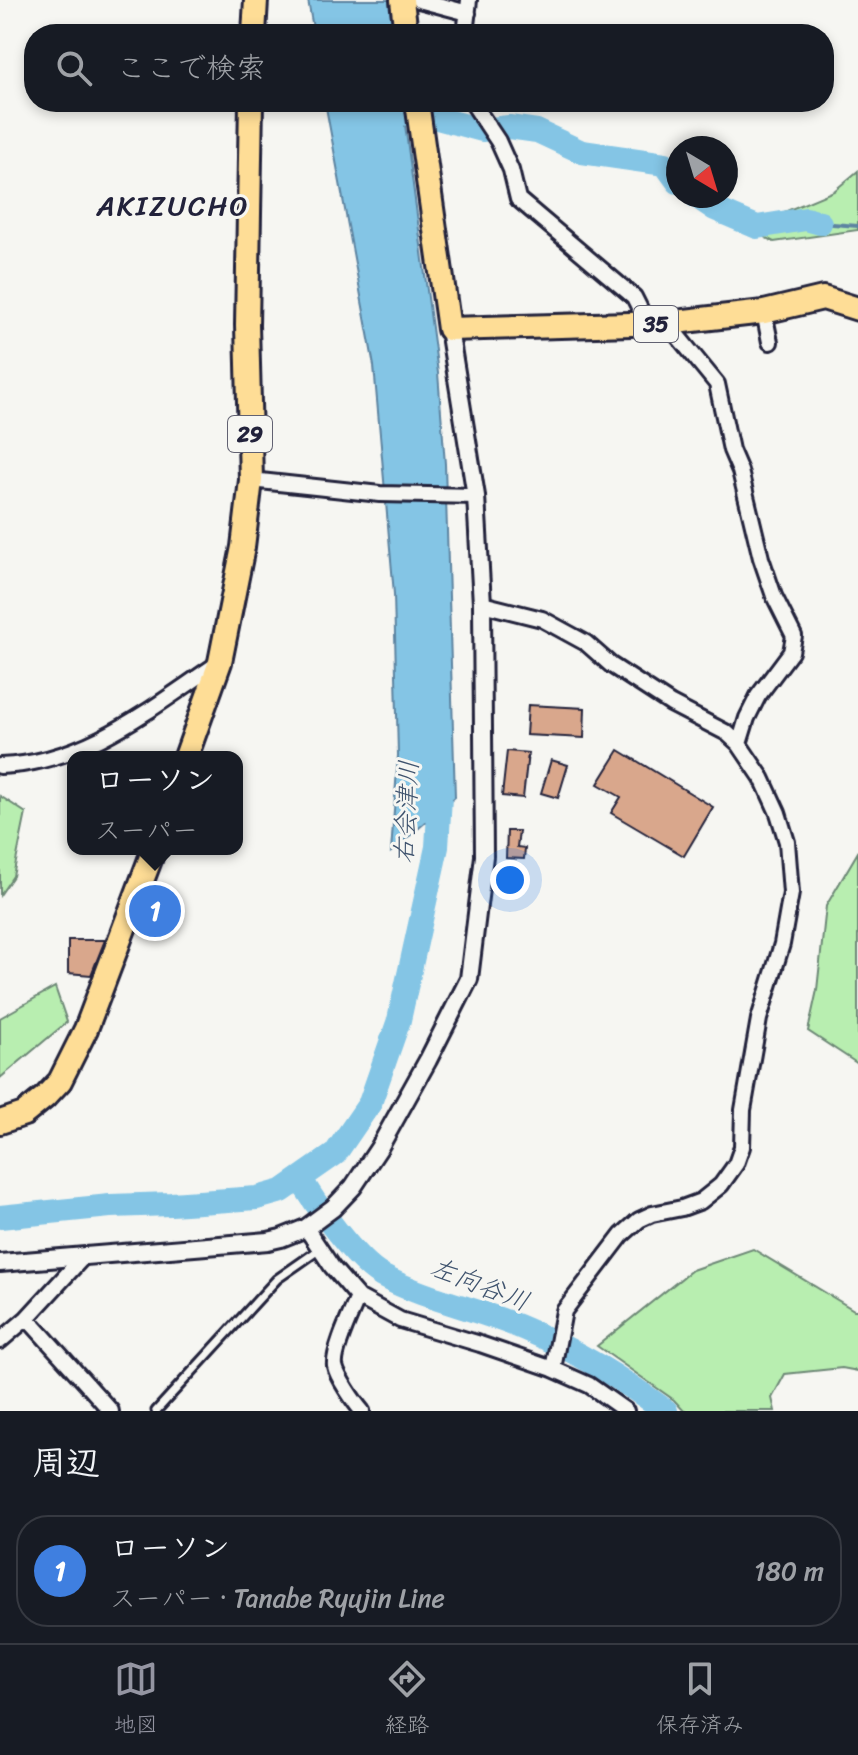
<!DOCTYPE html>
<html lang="ja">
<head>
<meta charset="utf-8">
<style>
	body { margin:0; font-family:Sriracha,"Klee One",sans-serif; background:#20242c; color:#f1f3f6 }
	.compass { position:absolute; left:666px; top:136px; width:72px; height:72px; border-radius:50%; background:#171b24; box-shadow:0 4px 12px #0003; rotate:142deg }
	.you { position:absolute; left:510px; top:880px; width:28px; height:28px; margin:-20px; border:6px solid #fff; border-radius:50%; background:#1a73e8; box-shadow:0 0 0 12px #1a73e833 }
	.badge { display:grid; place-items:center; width:52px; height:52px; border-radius:50%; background:#9495a2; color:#fff; font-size:26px; font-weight:700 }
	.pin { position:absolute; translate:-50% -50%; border:4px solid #fff; box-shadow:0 2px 8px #0006 }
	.popup { position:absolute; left:67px; top:751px; width:176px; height:104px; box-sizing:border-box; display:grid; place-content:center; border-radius:16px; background:#171b24; filter:drop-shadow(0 2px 6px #0005); font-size:26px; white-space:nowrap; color:#9ea1a6 }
	.popup b { font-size:30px; color:#f1f3f6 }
	.popup::after { content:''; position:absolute; left:50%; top:100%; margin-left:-16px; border:16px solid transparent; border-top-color:#171b24 }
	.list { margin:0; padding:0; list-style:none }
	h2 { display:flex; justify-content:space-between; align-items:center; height:104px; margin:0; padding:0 32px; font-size:34px }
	h2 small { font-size:26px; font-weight:400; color:#9ea1a6 }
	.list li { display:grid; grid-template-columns:52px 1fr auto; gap:24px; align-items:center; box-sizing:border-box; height:112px; margin:0 16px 16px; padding:0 16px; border:2px solid #363941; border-radius:32px }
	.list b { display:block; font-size:30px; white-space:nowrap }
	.list p { margin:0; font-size:26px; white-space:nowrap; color:#9ea1a6 }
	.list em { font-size:26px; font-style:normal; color:#9ea1a6 }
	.icon { flex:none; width:44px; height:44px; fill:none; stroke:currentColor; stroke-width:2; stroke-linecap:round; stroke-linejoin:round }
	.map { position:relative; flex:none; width:858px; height:1411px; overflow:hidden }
	.search { position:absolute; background:#171b24; box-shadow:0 4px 12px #0003; left:24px; right:24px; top:24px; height:88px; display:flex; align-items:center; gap:20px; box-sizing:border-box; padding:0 28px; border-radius:32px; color:#9ea1a6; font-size:30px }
	.sheet { height:232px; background:#171b24 }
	nav { display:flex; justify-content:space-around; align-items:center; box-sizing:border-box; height:112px; border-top:2px solid #363941; background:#171b24; font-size:22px; color:#9ea1a6 }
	nav a { display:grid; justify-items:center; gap:4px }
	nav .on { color:#9495a2 }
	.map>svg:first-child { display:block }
</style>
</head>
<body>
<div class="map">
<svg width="858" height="1411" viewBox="0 0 858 1411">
	<rect width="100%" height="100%" fill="#f6f6f2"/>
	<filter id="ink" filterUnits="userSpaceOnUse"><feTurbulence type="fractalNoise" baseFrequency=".0125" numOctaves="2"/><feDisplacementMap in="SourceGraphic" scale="16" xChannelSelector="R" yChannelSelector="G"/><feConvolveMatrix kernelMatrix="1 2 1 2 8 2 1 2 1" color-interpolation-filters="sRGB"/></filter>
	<g filter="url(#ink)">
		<!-- green -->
		<path fill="#b8eeb0" stroke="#6d8876" stroke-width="2" d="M858,171V230L774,242L746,228L834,191Z
			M0,796L26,813L13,876L0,895Z
			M858,852V1064L808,1031L817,990L826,906Z
			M55,987L67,1022L0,1078V1018Z
			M753,1249L854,1310H858V1371L842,1368L785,1374L772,1398L775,1411H684L674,1400L597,1346L692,1270Z"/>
		<!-- water -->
		<path fill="#84c5e5" stroke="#5d84a1" stroke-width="2" d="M308,0H395L397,34H314Z
			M325,102H402L438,373L445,464L455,797L391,852L398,755L394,594L374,366Z"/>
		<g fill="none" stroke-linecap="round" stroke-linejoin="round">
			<!-- stream -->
			<path stroke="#5d84a1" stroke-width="4" d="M820,223L858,226"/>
			<!-- river -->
			<path stroke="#84c5e5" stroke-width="24" d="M371,109L433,117L482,130L509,127L537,131L582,152L665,164L678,182
				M696,196L715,209L757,227L806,219L820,223
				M301,1179C315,1205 357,1262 382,1276C427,1300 479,1309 525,1329C579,1352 619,1377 666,1411
				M0,1217L110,1206L171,1204L257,1198L282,1191L335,1154L370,1103L399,1020L437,847L441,780"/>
		</g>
		<!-- building -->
		<path fill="#d9a78c" stroke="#22223b" stroke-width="2" d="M528,705L585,708L584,738L526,735Z
			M619,750L713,807L684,856L611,813L621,797L598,784Z
			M507,751L528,753L523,798L502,796Z
			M551,760L568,765L558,798L541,793Z
			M507,831H519L517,847L525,848L524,859L506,858Z
			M68,940H105L91,975L68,973Z"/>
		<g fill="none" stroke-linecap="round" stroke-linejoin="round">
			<defs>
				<path id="service" d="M156,1411L277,1279L320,1249"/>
				<path id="minor" d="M419,0L468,13
					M465,34L469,0
					M472,102L498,141L511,170L518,199L634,297L648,325
					M764,312L770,342
					M667,323L717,384L731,450L740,471L761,558L774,596L794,636L791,652L758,696L747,718L739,744
					M251,480L380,494L476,496
					M482,604L542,619L586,643L611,665L671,704L727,733L739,744L762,778L778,813L787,842L791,893L782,944L759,1019L743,1110L742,1147L736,1164L721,1185L701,1201L682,1208L652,1214L639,1220L622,1235L564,1311L553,1369
					M0,766C86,763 151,708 220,662
					M306,1228L332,1267L358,1297L400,1320L480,1344L553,1369L589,1385L626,1411
					M358,1297C352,1312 333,1350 335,1366C337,1377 355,1403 362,1411
					M27,1318L111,1411
					M0,1341L27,1318L84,1256"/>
				<path id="tertiary" d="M0,1263L268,1241L281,1238L306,1228L333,1208L353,1187L379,1148L428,1060L469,979L484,856L482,604L476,496L449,329"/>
				<path id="primary" d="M402,0L406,34
					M254,34L256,0
					M417,102L449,329L667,323L764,312L823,298L858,309
					M186,757L220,662L243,547L251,480L247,325L251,102
					M0,1122L24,1114L45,1097L60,1081L86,1029L154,849"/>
			</defs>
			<!-- service casing -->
			<use href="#service" stroke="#22223b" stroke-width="13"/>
			<!-- minor casing -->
			<use href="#minor" stroke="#22223b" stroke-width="20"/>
			<!-- tertiary casing -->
			<use href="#tertiary" stroke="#22223b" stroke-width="22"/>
			<!-- primary casing -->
			<use href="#primary" stroke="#22223b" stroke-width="28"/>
			<!-- service -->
			<use href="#service" stroke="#f6f6f2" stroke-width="7"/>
			<!-- minor -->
			<use href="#minor" stroke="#f6f6f2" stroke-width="14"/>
			<!-- tertiary -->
			<use href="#tertiary" stroke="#f6f6f2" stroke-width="16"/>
			<!-- primary -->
			<use href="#primary" stroke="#fedd96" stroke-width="22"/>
		</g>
	</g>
	<g text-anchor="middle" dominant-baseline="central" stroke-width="6" stroke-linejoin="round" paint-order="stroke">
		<!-- shield labels -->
		<g fill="#f6f6f2" stroke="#626272" stroke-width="2">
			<rect x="634" y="306" width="44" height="36" rx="6"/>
			<rect x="228" y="416" width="44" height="36" rx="6"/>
		</g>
		<g font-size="22" font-weight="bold" fill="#22223b">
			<text x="656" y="324">35</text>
			<text x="250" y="434">29</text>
		</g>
		<!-- water labels -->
		<g font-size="26" font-style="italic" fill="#3f536e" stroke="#f6f6f2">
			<text transform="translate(406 812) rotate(-87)">右会津川</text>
			<text transform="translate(480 1284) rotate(21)">左向谷川</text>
		</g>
		<!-- quarter labels -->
		<g font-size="28" letter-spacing="2" fill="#22223b" stroke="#f6f6f2">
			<text x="173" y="205">AKIZUCHO</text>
		</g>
	</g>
</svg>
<svg class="compass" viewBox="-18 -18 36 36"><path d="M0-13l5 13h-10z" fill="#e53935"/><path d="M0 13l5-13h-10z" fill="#9ea1a6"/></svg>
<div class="you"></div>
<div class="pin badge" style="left:155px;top:911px;background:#3f7fe0">1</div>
<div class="popup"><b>ローソン</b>スーパー</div>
<div class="search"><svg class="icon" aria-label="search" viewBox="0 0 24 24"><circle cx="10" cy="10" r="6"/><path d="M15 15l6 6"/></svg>ここで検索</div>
</div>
<section class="sheet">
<h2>周辺<small></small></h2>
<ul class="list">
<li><span class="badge" style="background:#3f7fe0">1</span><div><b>ローソン</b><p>スーパー · Tanabe Ryujin Line</p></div><em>180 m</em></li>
</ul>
</section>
<nav>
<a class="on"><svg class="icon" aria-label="map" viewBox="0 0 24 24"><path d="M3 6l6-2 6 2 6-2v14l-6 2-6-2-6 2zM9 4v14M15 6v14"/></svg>地図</a>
<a><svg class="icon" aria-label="directions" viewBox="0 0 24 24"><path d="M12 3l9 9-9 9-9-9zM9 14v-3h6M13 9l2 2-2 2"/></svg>経路</a>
<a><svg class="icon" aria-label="saved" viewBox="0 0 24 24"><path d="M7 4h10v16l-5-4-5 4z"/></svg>保存済み</a>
</nav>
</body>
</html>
